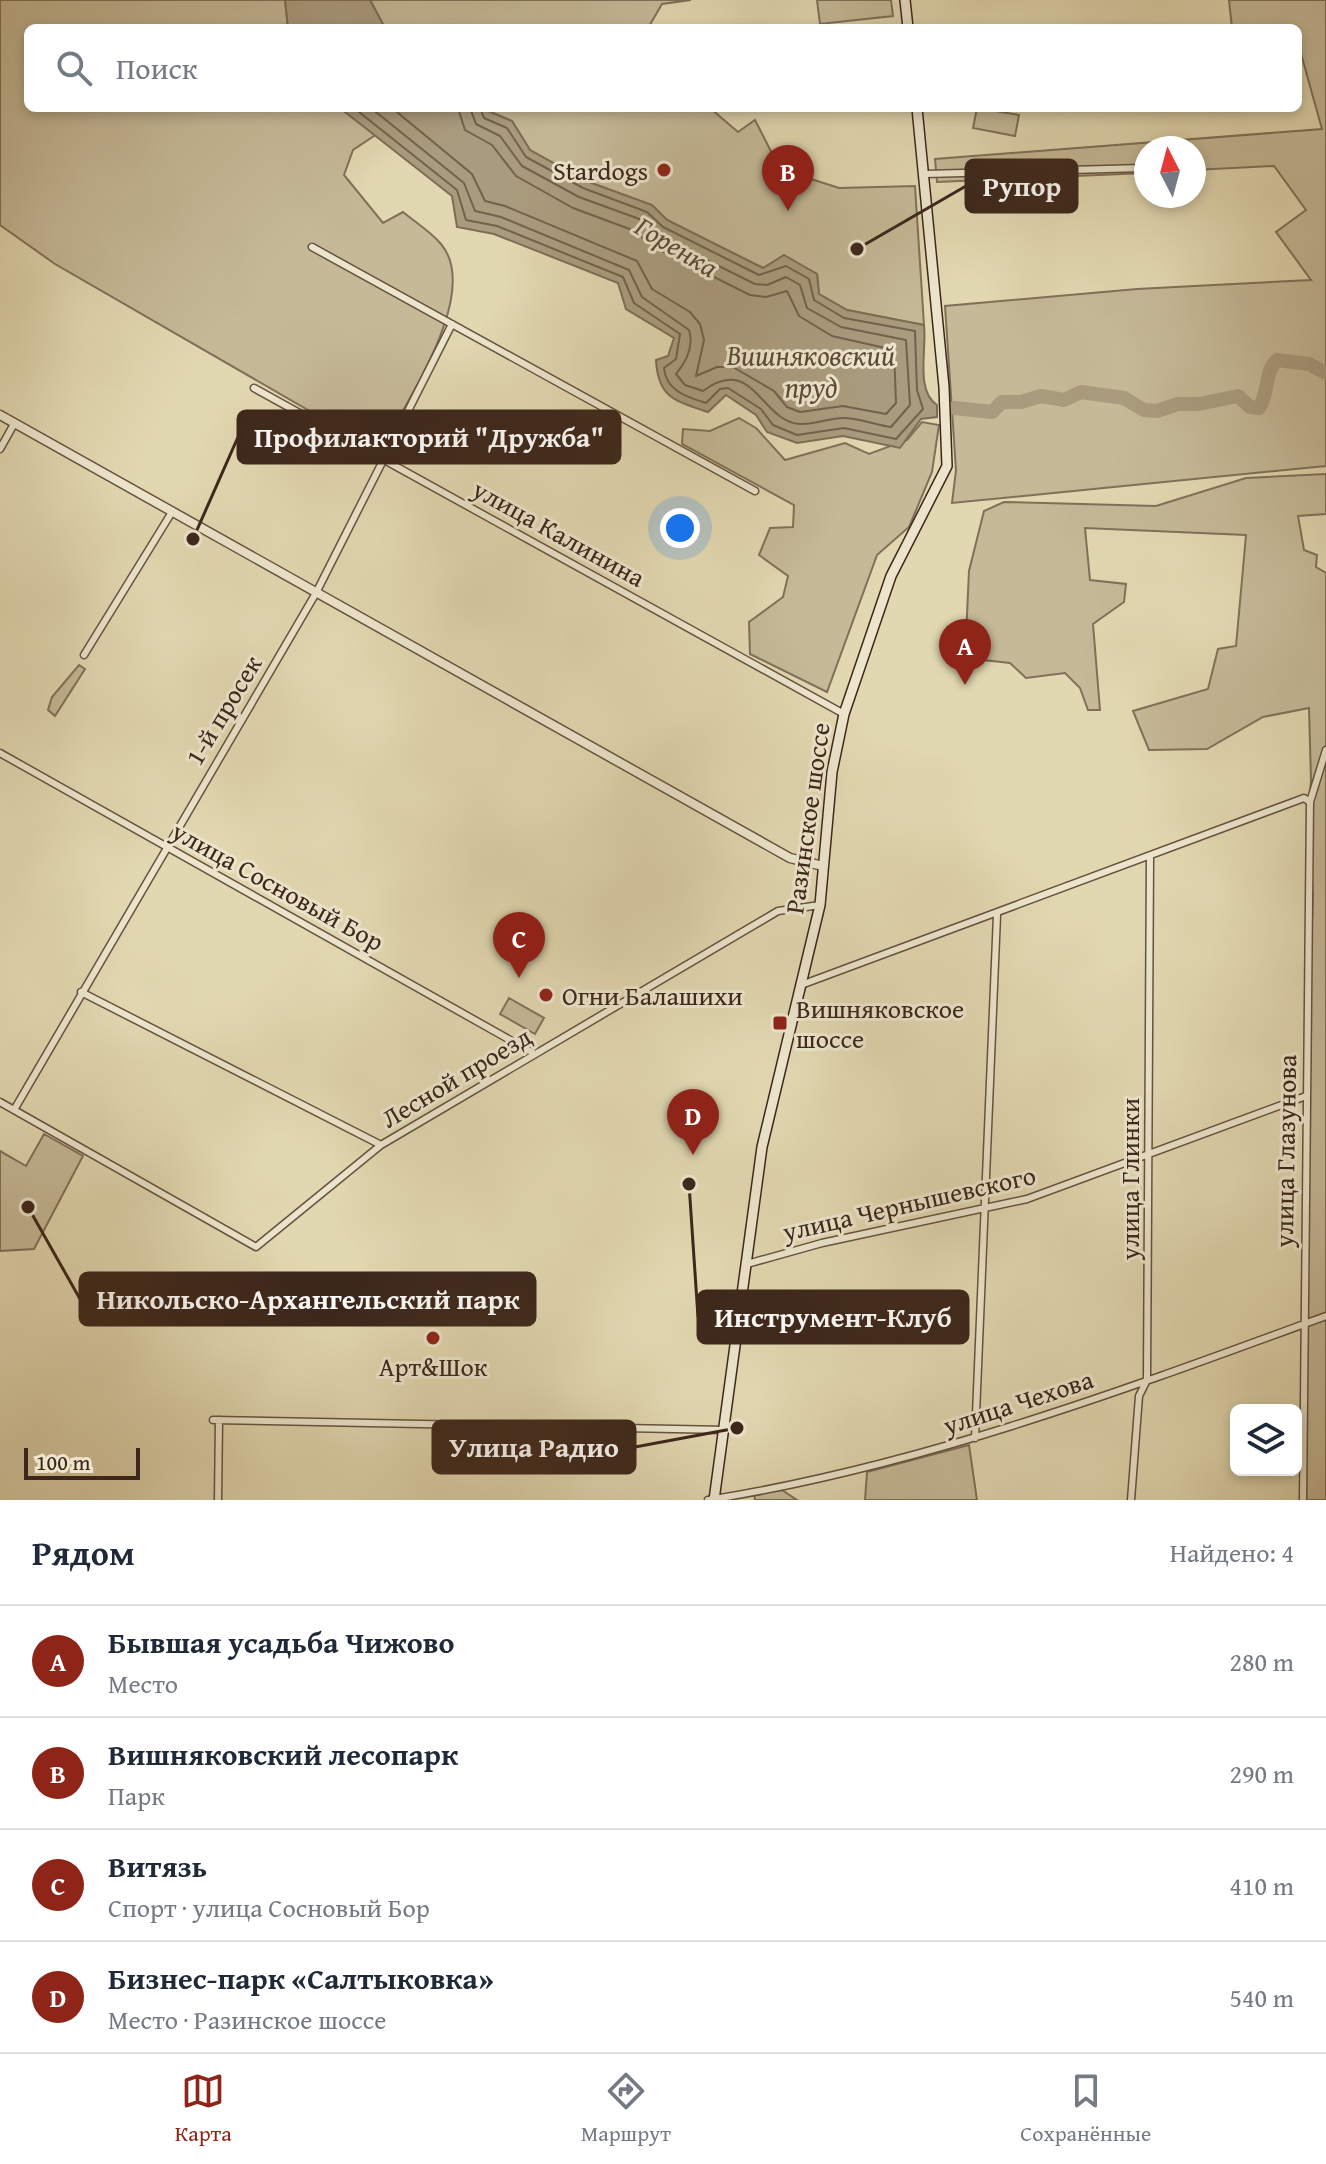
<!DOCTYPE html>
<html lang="ru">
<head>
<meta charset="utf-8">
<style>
	body { margin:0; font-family:"Gentium Book Plus",serif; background:#f2f2f3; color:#1f2937 }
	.controls { position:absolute; right:24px; bottom:24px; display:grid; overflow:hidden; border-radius:12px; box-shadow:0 4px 12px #0003 }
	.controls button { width:72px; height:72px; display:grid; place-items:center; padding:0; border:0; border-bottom:2px solid #e0e1e3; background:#fff; color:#1f2937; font:40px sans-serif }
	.compass { position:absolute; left:1134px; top:136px; width:72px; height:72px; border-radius:50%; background:#fff; box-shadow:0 4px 12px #0003; rotate:354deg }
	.scale { position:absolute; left:24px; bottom:20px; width:116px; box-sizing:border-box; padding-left:8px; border:4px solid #3c271b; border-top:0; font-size:22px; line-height:28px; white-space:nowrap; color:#3c271b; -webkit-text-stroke:6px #ece5cc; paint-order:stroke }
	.you { position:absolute; left:680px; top:528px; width:28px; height:28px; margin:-20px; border:6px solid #fff; border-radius:50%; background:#1a73e8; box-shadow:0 0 0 12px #1a73e833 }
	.badge { display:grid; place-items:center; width:52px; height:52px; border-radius:50%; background:#8f2418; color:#fff; font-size:26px; font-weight:700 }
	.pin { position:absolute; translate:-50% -66px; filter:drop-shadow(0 2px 4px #0008) }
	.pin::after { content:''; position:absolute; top:42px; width:28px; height:24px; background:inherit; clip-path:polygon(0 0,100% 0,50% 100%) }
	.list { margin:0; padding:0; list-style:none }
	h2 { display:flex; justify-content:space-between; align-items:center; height:104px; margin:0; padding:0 32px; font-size:34px }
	h2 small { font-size:26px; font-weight:400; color:#747a83 }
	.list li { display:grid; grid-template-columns:52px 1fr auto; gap:24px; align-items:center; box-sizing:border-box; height:112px; padding:0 32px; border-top:2px solid #e0e1e3 }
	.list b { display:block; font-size:30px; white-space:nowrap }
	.list p { margin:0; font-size:26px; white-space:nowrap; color:#747a83 }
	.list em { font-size:26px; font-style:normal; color:#747a83 }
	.icon { flex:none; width:44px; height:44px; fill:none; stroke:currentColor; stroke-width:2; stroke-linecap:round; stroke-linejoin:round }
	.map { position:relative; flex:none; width:1326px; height:1500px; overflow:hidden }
	.search { position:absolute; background:#fff; box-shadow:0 4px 12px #0003; left:24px; right:24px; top:24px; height:88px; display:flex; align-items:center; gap:20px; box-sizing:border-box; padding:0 28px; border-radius:12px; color:#747a83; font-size:30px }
	.sheet { height:552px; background:#fff }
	nav { display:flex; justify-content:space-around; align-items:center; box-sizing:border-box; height:112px; border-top:2px solid #e0e1e3; background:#fff; font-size:22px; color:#747a83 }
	nav a { display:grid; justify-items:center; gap:4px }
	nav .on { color:#8f2418 }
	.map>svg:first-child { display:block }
</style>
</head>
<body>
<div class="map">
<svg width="1326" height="1500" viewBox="0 0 1326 1500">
	<rect width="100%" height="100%" fill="#e1d7b0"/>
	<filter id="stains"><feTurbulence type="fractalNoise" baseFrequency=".0025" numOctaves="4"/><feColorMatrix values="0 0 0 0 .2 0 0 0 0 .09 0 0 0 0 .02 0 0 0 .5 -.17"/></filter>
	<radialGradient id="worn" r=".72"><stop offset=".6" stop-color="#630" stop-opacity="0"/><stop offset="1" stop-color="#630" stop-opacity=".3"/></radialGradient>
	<!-- green -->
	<path fill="#c5b997" stroke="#807059" stroke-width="2" d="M0,0H285L288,28H28V108H340L377,134L353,150L344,175L383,223L403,212C415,222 431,232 441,244C479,289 415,388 392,430L375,428L360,440L55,264L0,225Z
		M370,0H691L662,4L648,28H385Z
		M817,0H891L893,16L820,24Z
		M1229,0H1326V466L952,503L956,470L945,306L1137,289L1311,280L1276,232L1306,210L1274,166L1194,170V148H1146V173L937,182L935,159L1322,129L1298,43V28H1232Z
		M481,108H710L738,132L755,120L780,169L839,188L915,186L924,325L847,310L819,294L817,274L784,256L763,268L667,220L652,205L586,181L530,150L512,121Z
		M977,108L1019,115L1015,136L973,128Z
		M739,418L756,428L785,460L845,443L869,454L907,440L922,422L939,425L932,472L909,527L877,555L827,692L750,654L749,622L783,597L788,576L759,555L770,528L793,527L794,505L682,444L683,429L710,431Z
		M1326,474V514L1298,516L1304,550L1317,555L1316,567L1326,573V1500H1304L1306,1096L1313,893L1307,831L1311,781L1309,708L1263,717L1207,749L1149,750L1133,711L1208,689L1218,649L1236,646L1246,535L1085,528L1090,580L1126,584L1124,602L1093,624L1100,710H1088L1080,688L1065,673L1026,678L1010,663L965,658L969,571L984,511L1004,502L1156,506L1246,478Z
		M79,665L85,669L55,716L48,710L52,697Z
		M509,998L544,1018L535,1034L500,1014Z
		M44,1134L83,1156L34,1249L0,1251V1151L26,1166Z
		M969,1445L977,1500H865L867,1472Z
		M782,1490L797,1500H755L754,1494Z"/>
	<!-- water -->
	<path fill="#a99b7d" stroke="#7d6d56" stroke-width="2" d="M285,0H370L385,28H288Z
		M340,108H481L512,121L530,150L586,181L652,205L667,220L763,268L784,255L817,274L819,294L847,310L924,325C927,348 915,391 937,405V417L921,419L900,448L843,436L797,443L767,432L756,415L726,395L708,412C675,401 658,398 656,360L668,356L674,338L626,309L618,283L494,234L457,227L452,196Z"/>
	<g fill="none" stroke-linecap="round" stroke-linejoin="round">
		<!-- shore -->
		<path stroke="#72614c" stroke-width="2" d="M354,108L457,190L466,220L497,226L623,277L634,303L680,334L676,359L664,368C666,391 687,397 706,403L720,389L728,388L761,409L773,425L797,435L844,428L896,439L923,409L917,390L915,331L844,318L814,300L809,279L786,266L759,275L663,227L647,212L583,188L526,157L507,128L484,118L480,108
			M371,108L464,183L475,211L501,217L629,270L642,297L689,330C694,346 686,362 676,374L685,385L703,391C753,353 761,422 800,424C814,425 829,418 843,418C859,418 876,425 891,427L910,405L906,340L841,327L807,308L800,285L786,277L767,285L755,284L658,236L642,220L579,197L522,166L500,136L476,124L470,108
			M392,108L472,174L485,201L505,206L637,261L652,289L690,312L700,324L704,340L696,376L717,367H733L774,391L787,407L800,412L843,406L886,414L896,403L894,350L832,336L799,316L787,291L766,297L750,295L652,246L635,231L573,208L516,176L492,145L465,130L458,108"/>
		<!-- river -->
		<path stroke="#a99b7d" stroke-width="14" d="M955,408L992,412L1002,402H1021L1041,396L1064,400L1081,392L1124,398L1144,410L1157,411L1178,404H1199L1238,396L1250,407L1259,408C1269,393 1264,373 1277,360L1309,364L1326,373"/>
		<defs>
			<path id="minor" d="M925,174L1142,168
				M312,247L755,491
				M254,388L844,714
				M0,449L14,424
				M84,655L172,512
				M0,753L535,1054
				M801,985L1304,798L1310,802
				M81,992L381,1145
				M0,1102L256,1247L381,1145L778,911L820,905
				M14,1110L316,593L452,324
				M747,1264L822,1243L1027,1199L1306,1096
				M213,1420L726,1430
				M975,1438L997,915
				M218,1500L219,1420
				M708,1500C921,1466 1124,1390 1326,1316
				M1131,1500L1139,1396L1147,1380L1150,857
				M1303,1500L1310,802L1326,750"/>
			<path id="tertiary" d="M0,415L790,858L823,866"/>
			<path id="secondary" d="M905,0L908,28
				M714,1500L762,1147L820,905L832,772L844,714L891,576L947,466L944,387L917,108"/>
		</defs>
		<!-- minor casing -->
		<use href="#minor" stroke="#655340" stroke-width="9"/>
		<!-- tertiary casing -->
		<use href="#tertiary" stroke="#655340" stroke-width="11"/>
		<!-- secondary casing -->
		<use href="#secondary" stroke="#3c271b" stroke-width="12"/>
		<!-- minor -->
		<use href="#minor" stroke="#ece5cc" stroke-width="6"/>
		<!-- tertiary -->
		<use href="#tertiary" stroke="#ece5cc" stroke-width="8"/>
		<!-- secondary -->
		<use href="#secondary" stroke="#ece5cc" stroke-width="9"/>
	</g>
	<!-- markers -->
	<g fill="#8f2418" stroke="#ece5cc" stroke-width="3">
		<circle cx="664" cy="170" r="8"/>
		<circle cx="546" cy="995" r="8"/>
		<rect x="772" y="1015" width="16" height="16" rx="4"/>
		<circle cx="433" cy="1338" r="8"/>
	</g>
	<g text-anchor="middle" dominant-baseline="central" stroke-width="6" stroke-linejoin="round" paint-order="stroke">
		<!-- poi labels -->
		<g font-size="26" fill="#3c271b" stroke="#ece5cc" text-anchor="start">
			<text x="648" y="170" text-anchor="end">Stardogs</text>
			<text x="562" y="995">Огни Балашихи</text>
			<text x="796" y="1008">Вишняковское<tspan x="796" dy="30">шоссе</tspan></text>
			<text x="433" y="1366" text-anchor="middle">Арт&amp;Шок</text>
		</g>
		<!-- street labels -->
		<g font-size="26" fill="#3c271b" stroke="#ece5cc">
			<text transform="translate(559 533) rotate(29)">улица Калинина</text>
			<text transform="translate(223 710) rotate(-59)">1-й просек</text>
			<text transform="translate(807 818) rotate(-82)">Разинское шоссе</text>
			<text transform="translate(278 886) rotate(29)">улица Сосновый Бор</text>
			<text transform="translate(456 1077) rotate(-31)">Лесной проезд</text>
			<text transform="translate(1285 1151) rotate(-89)">улица Глазунова</text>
			<text transform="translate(1129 1179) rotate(-90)">улица Глинки</text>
			<text transform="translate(909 1203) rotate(-13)">улица Чернышевского</text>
			<text transform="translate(1018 1402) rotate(-18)">улица Чехова</text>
		</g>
		<!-- water labels -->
		<g font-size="28" font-style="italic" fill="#5d4a38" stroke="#ece5cc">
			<text transform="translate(677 246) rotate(31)">Горенка</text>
			<text x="811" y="354">Вишняковский<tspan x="811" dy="32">пруд</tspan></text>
		</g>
	</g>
	<!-- callouts -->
	<path fill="none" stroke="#3c271b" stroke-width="3" d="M857 249L966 186M193 539L238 437M28 1207L80 1299M689 1184L698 1317M737 1428L635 1447"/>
	<g fill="#3c271b" stroke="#ece5cc" stroke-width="3">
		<circle cx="857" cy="249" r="8"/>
		<circle cx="193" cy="539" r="8"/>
		<circle cx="28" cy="1207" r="8"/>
		<circle cx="689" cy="1184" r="8"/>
		<circle cx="737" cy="1428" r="8"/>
	</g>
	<g fill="#3c271b" stroke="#3c271b" stroke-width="3">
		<rect x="966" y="160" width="111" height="52" rx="8"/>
		<rect x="238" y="411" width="382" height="52" rx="8"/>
		<rect x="80" y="1273" width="455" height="52" rx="8"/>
		<rect x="698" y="1291" width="270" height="52" rx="8"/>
		<rect x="433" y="1421" width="202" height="52" rx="8"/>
	</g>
	<g font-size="28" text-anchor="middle" font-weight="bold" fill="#fff">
		<text x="1022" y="196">Рупор</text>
		<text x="429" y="447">Профилакторий "Дружба"</text>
		<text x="308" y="1309">Никольско-Архангельский парк</text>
		<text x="833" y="1327">Инструмент-Клуб</text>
		<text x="534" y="1457">Улица Радио</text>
	</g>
	<rect width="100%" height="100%" filter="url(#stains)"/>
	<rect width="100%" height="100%" fill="url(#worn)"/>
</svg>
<div class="controls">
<button><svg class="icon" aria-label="layers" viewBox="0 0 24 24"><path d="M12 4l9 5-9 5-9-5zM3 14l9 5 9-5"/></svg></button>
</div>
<svg class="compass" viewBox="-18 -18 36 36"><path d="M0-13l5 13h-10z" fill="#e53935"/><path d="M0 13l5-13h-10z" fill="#747a83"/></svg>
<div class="scale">100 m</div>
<div class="you"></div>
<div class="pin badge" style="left:965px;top:685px">A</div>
<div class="pin badge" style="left:788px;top:211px">B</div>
<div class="pin badge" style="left:519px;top:978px">C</div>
<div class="pin badge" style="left:693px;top:1155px">D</div>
<div class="search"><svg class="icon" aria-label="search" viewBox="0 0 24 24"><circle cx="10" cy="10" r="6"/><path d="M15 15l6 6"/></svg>Поиск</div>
</div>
<section class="sheet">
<h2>Рядом<small>Найдено: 4</small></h2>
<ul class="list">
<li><span class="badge">A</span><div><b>Бывшая усадьба Чижово</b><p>Место</p></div><em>280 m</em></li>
<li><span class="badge">B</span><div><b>Вишняковский лесопарк</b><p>Парк</p></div><em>290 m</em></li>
<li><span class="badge">C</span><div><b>Витязь</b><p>Спорт · улица Сосновый Бор</p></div><em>410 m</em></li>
<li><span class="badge">D</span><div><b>Бизнес-парк «Салтыковка»</b><p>Место · Разинское шоссе</p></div><em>540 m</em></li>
</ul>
</section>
<nav>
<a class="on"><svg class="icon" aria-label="map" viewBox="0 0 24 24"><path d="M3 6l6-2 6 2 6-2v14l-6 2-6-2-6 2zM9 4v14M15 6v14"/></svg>Карта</a>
<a><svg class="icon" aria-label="directions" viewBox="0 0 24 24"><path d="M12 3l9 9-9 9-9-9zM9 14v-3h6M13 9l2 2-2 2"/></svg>Маршрут</a>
<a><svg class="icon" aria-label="saved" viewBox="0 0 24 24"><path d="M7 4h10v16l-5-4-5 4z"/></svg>Сохранённые</a>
</nav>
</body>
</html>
